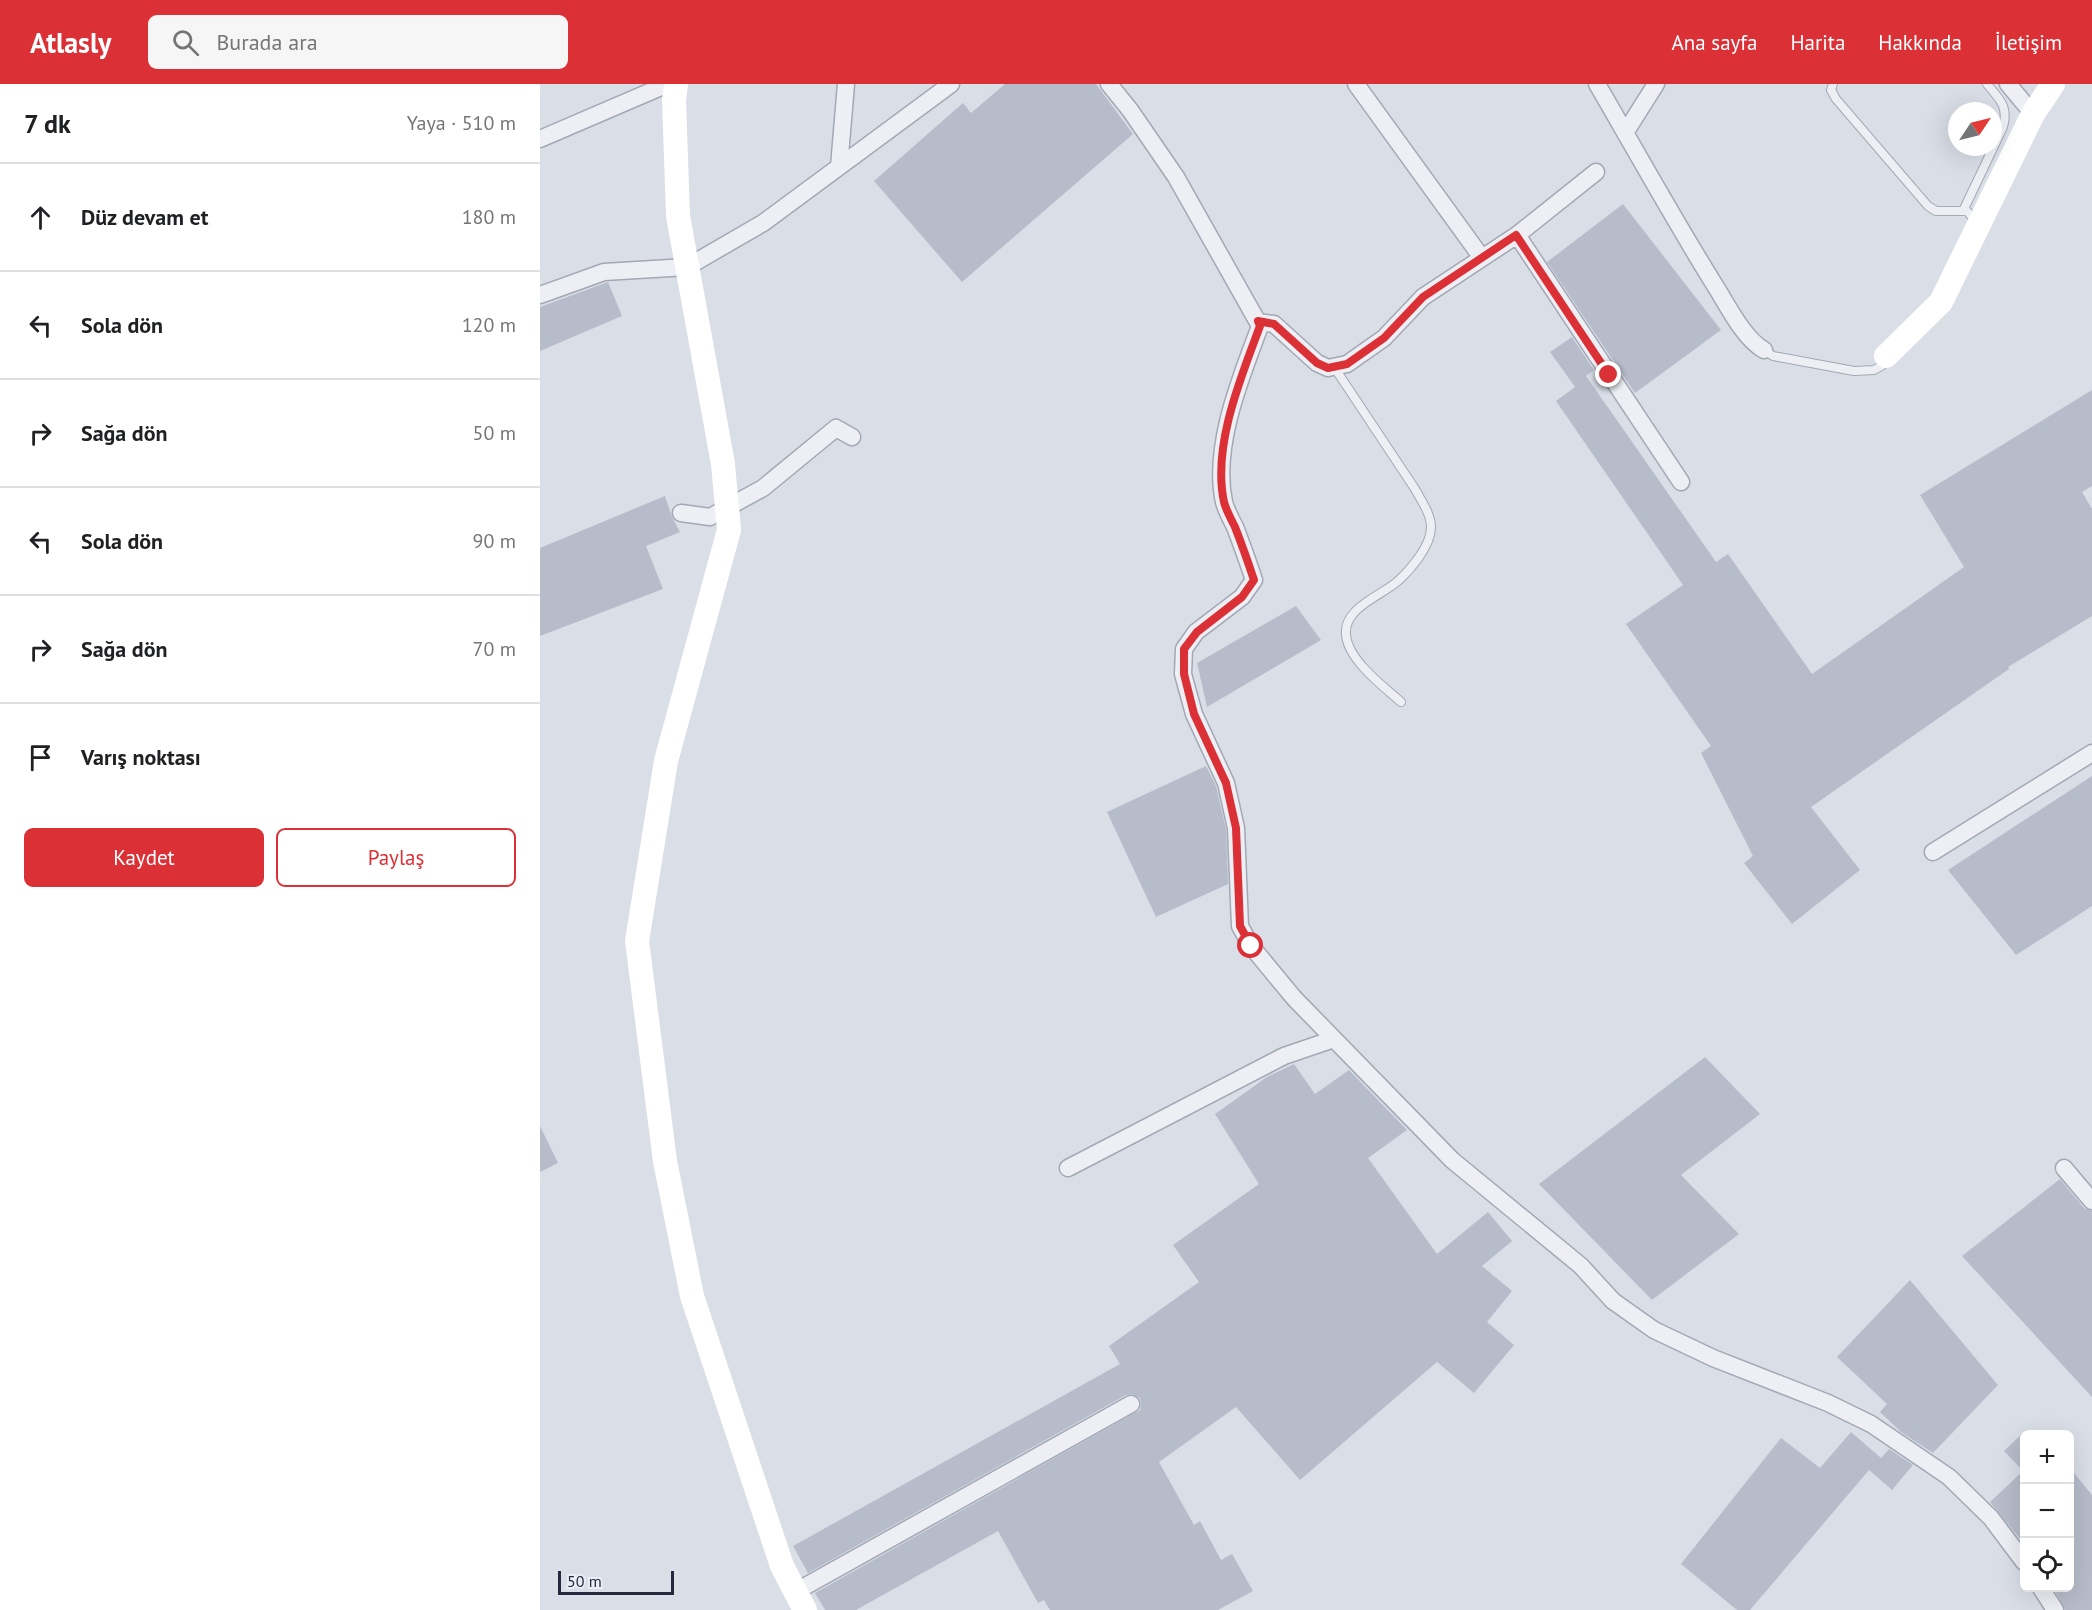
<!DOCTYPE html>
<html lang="tr">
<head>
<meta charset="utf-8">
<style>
	body { margin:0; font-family:"PT Sans",sans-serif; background:#f6f6f6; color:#202124 }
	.controls { position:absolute; right:18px; bottom:18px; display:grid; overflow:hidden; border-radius:9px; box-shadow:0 6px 24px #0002 }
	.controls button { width:54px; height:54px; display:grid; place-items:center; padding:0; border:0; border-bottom:2px solid #e0e0e0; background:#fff; color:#202124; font:30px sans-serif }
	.compass { position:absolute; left:1408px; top:18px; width:54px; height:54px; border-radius:50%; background:#fff; box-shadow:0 6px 24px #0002; rotate:55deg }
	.scale { position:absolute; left:18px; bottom:15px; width:116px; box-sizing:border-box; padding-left:6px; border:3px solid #232a3e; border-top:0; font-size:16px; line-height:21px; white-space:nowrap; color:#232a3e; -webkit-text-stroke:4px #eaedf5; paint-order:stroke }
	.stop { position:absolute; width:18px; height:18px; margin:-14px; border:4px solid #db3036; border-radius:50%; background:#fff }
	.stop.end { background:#db3036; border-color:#fff; box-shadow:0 2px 6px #0008 }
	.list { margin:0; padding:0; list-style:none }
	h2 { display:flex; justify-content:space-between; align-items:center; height:78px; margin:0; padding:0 24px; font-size:26px }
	h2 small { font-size:20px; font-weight:400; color:#757577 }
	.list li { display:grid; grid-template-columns:39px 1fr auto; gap:18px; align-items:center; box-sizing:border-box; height:108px; padding:0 24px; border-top:2px solid #e0e0e0 }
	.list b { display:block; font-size:22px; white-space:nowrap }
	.list em { font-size:20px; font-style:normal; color:#757577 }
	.actions { display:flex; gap:12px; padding:18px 24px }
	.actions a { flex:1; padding:14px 0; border:2px solid #db3036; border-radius:9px; text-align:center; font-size:21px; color:#db3036 }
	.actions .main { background:#db3036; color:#fff }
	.icon { flex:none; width:33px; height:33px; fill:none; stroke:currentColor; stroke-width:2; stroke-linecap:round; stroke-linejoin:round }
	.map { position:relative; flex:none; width:1552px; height:1526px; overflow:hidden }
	header { display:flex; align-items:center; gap:36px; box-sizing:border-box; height:84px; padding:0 30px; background:#db3036; color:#fff }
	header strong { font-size:28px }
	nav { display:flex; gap:33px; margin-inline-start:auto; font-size:21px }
	.search { width:420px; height:54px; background:#f6f6f6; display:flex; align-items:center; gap:15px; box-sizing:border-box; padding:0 21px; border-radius:9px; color:#757577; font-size:22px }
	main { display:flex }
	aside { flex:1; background:#fff }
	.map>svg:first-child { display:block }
</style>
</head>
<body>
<header>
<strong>Atlasly</strong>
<div class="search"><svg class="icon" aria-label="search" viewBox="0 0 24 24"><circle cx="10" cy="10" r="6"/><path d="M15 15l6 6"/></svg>Burada ara</div>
<nav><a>Ana sayfa</a><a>Harita</a><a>Hakkında</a><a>İletişim</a></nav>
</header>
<main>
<aside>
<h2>7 dk<small>Yaya · 510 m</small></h2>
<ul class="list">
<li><svg class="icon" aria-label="ahead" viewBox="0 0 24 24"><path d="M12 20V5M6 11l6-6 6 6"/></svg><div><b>Düz devam et</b></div><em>180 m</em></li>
<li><svg class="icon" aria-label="left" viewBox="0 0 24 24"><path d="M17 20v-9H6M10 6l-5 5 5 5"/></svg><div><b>Sola dön</b></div><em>120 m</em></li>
<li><svg class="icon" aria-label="right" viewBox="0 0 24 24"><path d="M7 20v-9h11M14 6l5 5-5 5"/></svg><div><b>Sağa dön</b></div><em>50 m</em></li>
<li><svg class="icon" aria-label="left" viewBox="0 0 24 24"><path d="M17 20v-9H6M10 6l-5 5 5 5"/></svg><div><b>Sola dön</b></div><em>90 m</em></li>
<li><svg class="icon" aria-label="right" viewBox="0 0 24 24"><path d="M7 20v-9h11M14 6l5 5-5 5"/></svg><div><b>Sağa dön</b></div><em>70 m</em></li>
<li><svg class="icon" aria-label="arrive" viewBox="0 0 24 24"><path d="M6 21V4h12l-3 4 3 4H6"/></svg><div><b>Varış noktası</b></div></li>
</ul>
<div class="actions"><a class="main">Kaydet</a><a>Paylaş</a></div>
</aside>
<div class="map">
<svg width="1552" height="1526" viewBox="0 0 1552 1526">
	<rect width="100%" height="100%" fill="#dadee7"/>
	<!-- building -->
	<path fill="#b7bcca" d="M465,0H556L593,50L422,198L334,97L423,19L431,29Z
		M1083,120L1181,246L1095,309L1007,178Z
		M68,198L82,232L0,267V223Z
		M1032,253L1054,286L1046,292L1176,478L1188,470L1272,590L1424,483L1380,411L1552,306V402L1542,408L1552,425V532L1468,583L1469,585L1271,723L1320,786L1252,840L1204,779L1213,772L1161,669L1171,662L1086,540L1143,501L1016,317L1035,303L1010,268Z
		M125,412L132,433L140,448L106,462L123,505L0,552V464Z
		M756,522L781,556L667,623L657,579Z
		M666,682L676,702L686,745L688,800L616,833L567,728Z
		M1552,692V822L1476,871L1408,786Z
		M1165,973L1220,1030L1141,1091L1199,1150L1112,1216L999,1100Z
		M754,980L775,1010L809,986L867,1046L828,1074L897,1170L948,1128L972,1157L942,1182L972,1207L947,1238L974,1261L934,1309L897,1278L760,1396L696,1323L619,1378L654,1441L660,1437L681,1476L692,1470L713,1507L678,1526H510L504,1516L498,1519L458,1447L316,1526H285L275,1509L600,1326L601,1321L600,1314L592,1310L586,1311L268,1489L253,1462L580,1280L569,1262L659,1198L633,1161L719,1100L675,1030L727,993Z
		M0,1042L18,1079L0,1088Z
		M1520,1095L1544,1124L1552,1127V1313L1422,1172Z
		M1370,1196L1458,1301L1393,1369L1361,1348L1340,1328L1347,1320L1297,1273Z
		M1485,1347V1461L1450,1418L1483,1387L1464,1367Z
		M1311,1348L1341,1374L1349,1365L1373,1381L1352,1406L1329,1386L1210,1526H1197L1141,1480L1241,1354L1280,1384Z
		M1530,1384L1552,1411V1526H1525L1513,1503H1530Z"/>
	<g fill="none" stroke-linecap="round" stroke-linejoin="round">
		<defs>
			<path id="lane" d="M1293,0L1291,6L1296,15L1388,122L1396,127H1427L1437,139
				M1423,127L1463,43C1469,22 1459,15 1447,0
				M1224,266L1233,272L1314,287L1334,286L1343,281L1345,273
				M794,283L875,405C881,416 891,430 891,443C891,462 871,485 858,497C841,512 803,524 806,551C808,576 844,603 861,618"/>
			<path id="street" d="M569,0L590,26L636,93L720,242C701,293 672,362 684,418C686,426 691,435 695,443C702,461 708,478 714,496L702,513L656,548L644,565L643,590L654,630L686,699L696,744L700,842L711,862L754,914L912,1076L1041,1182L1073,1217L1114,1246L1173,1274L1288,1319L1331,1340L1409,1393L1451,1434L1484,1478
				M816,0L942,174
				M1057,0C1096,67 1133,134 1174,200C1187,220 1203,254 1224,266
				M1468,0L1493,30
				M1085,49L1116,0
				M0,55L128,0
				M299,83L306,0
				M977,151L1141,398
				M0,211L64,188L147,183L223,139L411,0
				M718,238L734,240L777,279L788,284L807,280L844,254L883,213L977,151L1056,88
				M141,429L170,433L223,404L296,344L312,353
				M1393,768L1552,669
				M528,1084L744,972L794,955
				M1524,1084L1552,1117
				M1501,1504L1515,1526
				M255,1508L591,1320"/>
		</defs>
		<!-- lane casing -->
		<use href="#lane" stroke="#a3a8b4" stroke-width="10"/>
		<!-- street casing -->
		<use href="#street" stroke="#a3a8b4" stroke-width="19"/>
		<!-- lane -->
		<use href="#lane" stroke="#edeff5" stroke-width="8"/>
		<!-- street -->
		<use href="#street" stroke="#edeff5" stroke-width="16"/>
		<!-- secondary -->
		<path stroke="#fff" stroke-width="24" d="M136,0L134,16L138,132L183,380L189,446L126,677L97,857L125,1077L152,1212L242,1482L265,1526
			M1346,272L1401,218L1493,30L1513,0"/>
	</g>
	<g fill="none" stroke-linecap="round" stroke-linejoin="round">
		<!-- route -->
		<path stroke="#db3036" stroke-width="8" d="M711,862L700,842L696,744L686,699L654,630L644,590V565L657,548L702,513L714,496C708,478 702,461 695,443C691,435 686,426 684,418C672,362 701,293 720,242L718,237L734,240L777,279L788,284L807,280L844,254L883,213L976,151L1069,291"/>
	</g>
</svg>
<div class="controls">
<button>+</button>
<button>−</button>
<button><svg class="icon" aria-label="locate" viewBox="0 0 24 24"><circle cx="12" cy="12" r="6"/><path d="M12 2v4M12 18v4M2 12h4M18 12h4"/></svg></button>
</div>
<svg class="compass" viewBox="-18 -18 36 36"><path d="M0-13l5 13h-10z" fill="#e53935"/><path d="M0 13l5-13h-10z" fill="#757577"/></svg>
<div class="scale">50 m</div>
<div class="stop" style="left:711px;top:862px"></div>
<div class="stop end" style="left:1069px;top:291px"></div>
</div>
</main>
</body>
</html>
